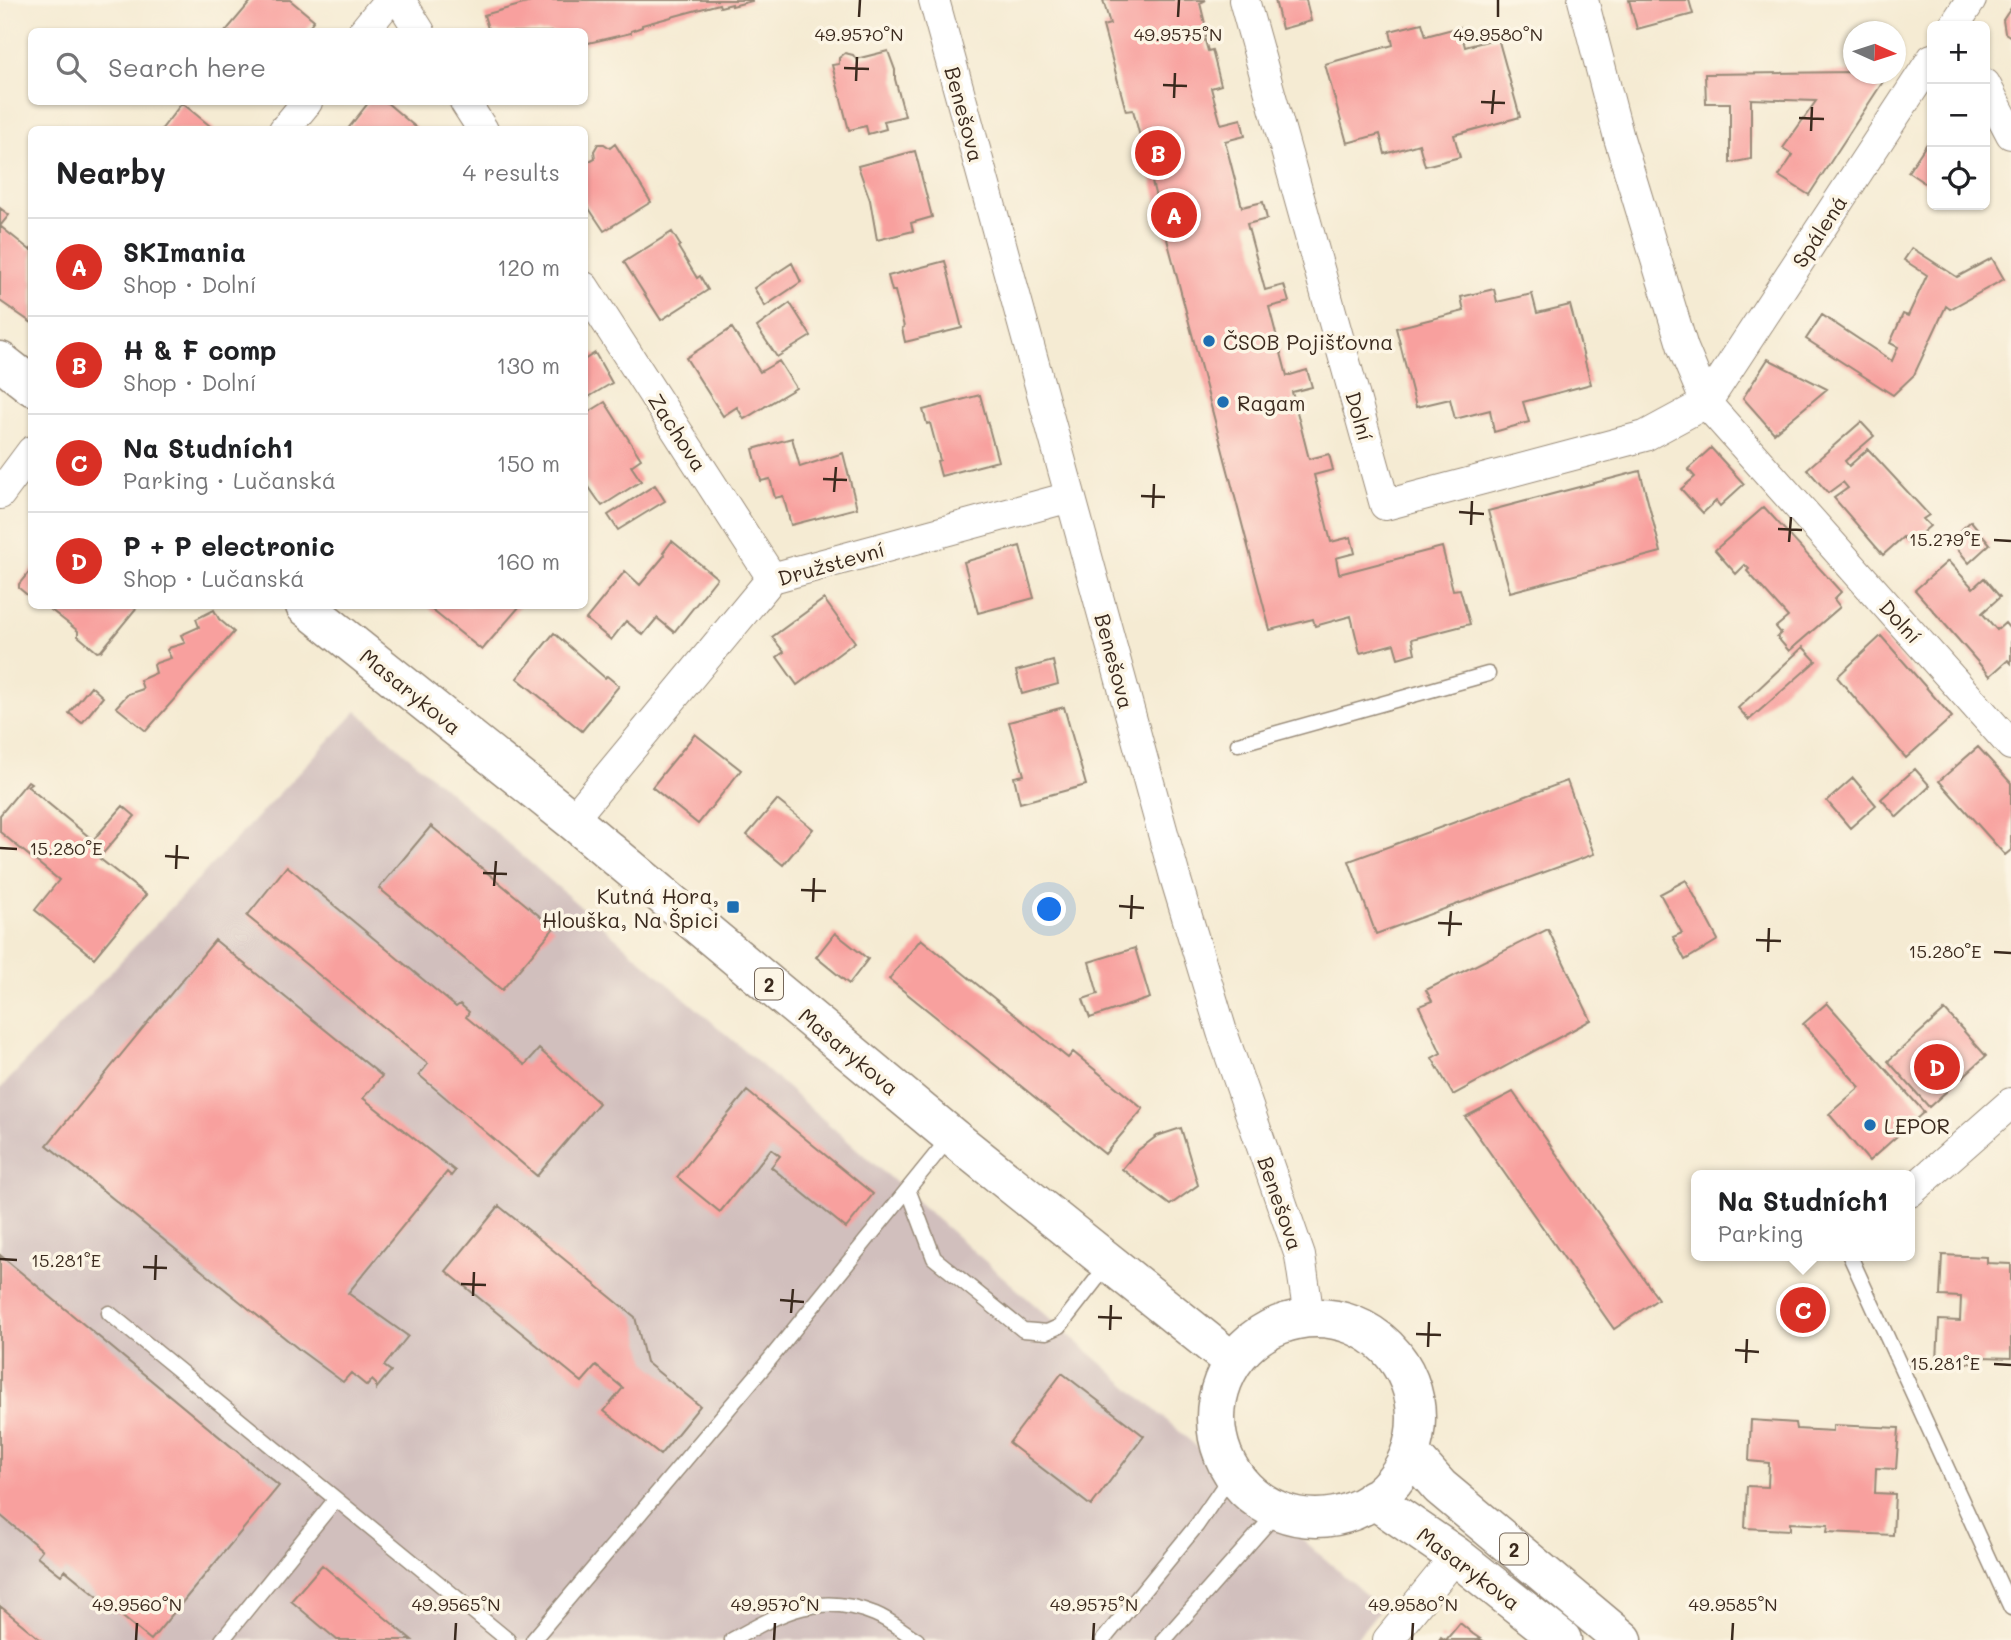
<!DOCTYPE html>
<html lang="en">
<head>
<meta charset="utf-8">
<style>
	body { margin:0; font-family:Mali,sans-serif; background:#f6f6f6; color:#202124 }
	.controls { position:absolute; right:21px; top:21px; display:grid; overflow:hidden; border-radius:10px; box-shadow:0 2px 5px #0004 }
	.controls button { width:63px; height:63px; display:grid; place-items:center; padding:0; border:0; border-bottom:2px solid #e0e0e0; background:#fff; color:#202124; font:35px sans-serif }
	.compass { position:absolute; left:1843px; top:21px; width:63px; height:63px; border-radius:50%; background:#fff; box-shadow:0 2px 5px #0004; rotate:93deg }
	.you { position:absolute; left:1050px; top:910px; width:24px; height:24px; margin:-18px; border:5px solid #fff; border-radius:50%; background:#1a73e8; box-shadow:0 0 0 10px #1a73e833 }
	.badge { display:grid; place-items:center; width:46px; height:46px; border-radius:50%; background:#d93025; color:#fff; font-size:23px; font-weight:700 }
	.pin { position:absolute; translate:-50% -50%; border:4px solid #fff; box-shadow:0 2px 7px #0006 }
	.popup { position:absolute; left:1691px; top:1170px; width:224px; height:91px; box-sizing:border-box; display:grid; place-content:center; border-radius:10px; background:#fff; filter:drop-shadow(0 2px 5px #0005); font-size:23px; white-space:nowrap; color:#757577 }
	.popup b { font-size:26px; color:#202124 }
	.popup::after { content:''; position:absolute; left:50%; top:100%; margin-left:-14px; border:14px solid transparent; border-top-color:#fff }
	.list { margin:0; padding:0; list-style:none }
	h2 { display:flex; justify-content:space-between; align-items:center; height:91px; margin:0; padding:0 28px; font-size:30px }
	h2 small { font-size:23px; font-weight:400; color:#757577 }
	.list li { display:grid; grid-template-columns:46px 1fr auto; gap:21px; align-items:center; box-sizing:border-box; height:98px; padding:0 28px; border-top:2px solid #e0e0e0 }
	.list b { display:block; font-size:26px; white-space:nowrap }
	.list p { margin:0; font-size:23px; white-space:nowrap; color:#757577 }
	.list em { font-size:23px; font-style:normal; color:#757577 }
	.icon { flex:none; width:38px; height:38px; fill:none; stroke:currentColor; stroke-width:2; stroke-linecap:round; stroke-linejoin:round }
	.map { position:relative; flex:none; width:2011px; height:1640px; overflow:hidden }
	.search { position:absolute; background:#fff; box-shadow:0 2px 5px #0004; left:28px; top:28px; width:560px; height:77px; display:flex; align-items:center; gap:18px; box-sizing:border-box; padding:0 24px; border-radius:10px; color:#757577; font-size:26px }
	.panel { position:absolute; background:#fff; box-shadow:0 2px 5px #0004; left:28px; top:126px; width:560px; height:483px; border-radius:10px }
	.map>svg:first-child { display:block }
</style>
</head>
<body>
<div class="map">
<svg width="2011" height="1640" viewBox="0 0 2011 1640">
	<rect width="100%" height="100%" fill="#fcf5e5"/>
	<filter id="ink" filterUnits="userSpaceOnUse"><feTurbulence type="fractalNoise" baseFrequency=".0143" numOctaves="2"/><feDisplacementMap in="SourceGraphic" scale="14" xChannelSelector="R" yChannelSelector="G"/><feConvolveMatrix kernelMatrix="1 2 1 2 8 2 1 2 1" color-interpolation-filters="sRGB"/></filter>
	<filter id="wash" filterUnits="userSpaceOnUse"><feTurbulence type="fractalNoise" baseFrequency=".00686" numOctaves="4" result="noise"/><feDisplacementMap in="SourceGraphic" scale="28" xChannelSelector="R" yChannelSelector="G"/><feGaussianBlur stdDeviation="1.57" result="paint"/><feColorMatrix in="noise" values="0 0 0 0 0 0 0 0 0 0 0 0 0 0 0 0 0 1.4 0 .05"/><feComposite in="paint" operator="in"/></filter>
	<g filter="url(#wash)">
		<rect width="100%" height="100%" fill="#f5ebd3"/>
		<!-- industrial -->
		<path fill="#d1bfbd" d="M357,711L1381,1608L1355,1640H0V1089Z"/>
		<g id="blocks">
			<!-- building -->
			<path fill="#f8a09e" d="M252,0H290L314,20L305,32H225Z
				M538,0H752V1L732,6V4L720,7L719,4L642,25V27L631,31V33L584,44V32H489L484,15Z
				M1103,0H1206L1200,3L1208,36L1204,37L1208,51L1212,50L1221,85L1211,88L1221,124L1241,119L1245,136L1225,141L1242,207L1263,202L1267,219L1247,224L1265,290L1284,285L1289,302L1269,307L1287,376L1307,370L1312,387L1292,392L1309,459L1329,454L1333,470L1314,475L1331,542L1351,537L1355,553L1336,558L1339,574L1442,547L1453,590L1460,589L1470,624L1412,639L1415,653L1398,658L1394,644L1360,653L1351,616L1315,626L1313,619L1270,630L1133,110L1126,111L1103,26L1110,24Z
				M1275,0H1306L1311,21L1282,29Z
				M1629,0H1689L1693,14L1637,29Z
				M2011,8V37L2005,33L2003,20Z
				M1422,23L1426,36L1460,27L1465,47L1498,38L1520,117L1454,135L1460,157L1425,166L1419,144L1385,154L1380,134L1347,143L1325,64L1393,45L1390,31Z
				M888,51L895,70V79L905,116L884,121L886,129L868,134L866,126L849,130L832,65L839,64V58L845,53L853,55L856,59Z
				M1853,72L1888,74L1809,195L1779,176L1793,155L1783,148L1816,101L1751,99V159L1730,163V103H1706L1705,74Z
				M369,102H386L419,130H347Z
				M182,103L215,130H161Z
				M1932,136V188L1908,172Z
				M598,144H604L610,148L615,144L651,202L604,231L584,201V164L595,158L594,151Z
				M915,151L932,217L911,223L913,231L877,240L870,200L858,166Z
				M0,208L9,215L0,226L30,250L32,248V323L0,301Z
				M672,232L680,245L678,247L697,278L700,276L708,290L661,320L624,262Z
				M1912,248L1957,277L1992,258L2004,279L1950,309L1946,306L1914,375L1893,395L1806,339L1822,315L1892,361L1898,347L1890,343L1903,314L1908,316L1927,275L1904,260Z
				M945,261L962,328L905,342L902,328L904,327L895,291H892L888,276Z
				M792,263L801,282L765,306L754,288Z
				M1494,289L1497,302L1532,294L1537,313L1570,305L1591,384L1523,402L1529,422L1494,432L1490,410L1455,419L1450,399L1416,407L1396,328L1464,311L1461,297Z
				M790,303L811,336L777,357L757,327Z
				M732,328L760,372L779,361L796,388L744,419L737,407L723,416L686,358Z
				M595,353L612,383L587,398L584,394V360Z
				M1768,359L1827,389L1774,433L1743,398Z
				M980,395L998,461L941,476L937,461L940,460L930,423L927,424L923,410Z
				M605,402L641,459L631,466L641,481L602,506L584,480V415Z
				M1861,422L1874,436L1845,461L1849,466L1868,449L1929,515L1923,519L1930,526L1909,544L1903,537L1883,555L1834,498L1848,488L1843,482L1828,493L1807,469Z
				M792,438L800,467L843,453L857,508L791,525L783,496L775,498L770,479L761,481L753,449Z
				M1711,448L1744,484L1720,506L1716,501L1703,513L1681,489L1695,477L1688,469Z
				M1640,471L1661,552L1510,592L1488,511Z
				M655,485L665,501L618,530L608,515Z
				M1764,507L1841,592L1834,599L1840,607L1789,651L1777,637L1781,633L1776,627L1788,617L1747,571L1749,569L1745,565L1736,574L1715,550Z
				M1971,521L1990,544L1969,563L1950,540Z
				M672,541L717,578L674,632L657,618L643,635L626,621L611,640L586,619L625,571L640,585L665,555L663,553Z
				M1020,546L1034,598L978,613L964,562Z
				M1948,561L1973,588L1984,578L2000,597L1982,613L1997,630L2005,623L2011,630V663L2008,660L1990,676L1915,590Z
				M32,568V599L19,588V584Z
				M824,599L855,642L797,685L777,657L784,652L772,637Z
				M46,606H138L101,651L97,652L78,636V631Z
				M427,606H520L482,650Z
				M214,610L219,619L234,632L146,731L116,707L128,694L143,689L140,680L156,673L154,665L156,663L171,658L167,650L169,648L185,643L181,635L199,627L196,619Z
				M554,633L605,678L607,676L619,686L582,731L517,678Z
				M1881,636L1952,717L1906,758L1837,677Z
				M1803,647L1816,661L1749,720L1738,708Z
				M1053,661L1058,684L1022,694L1016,671Z
				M91,686L103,697L82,723L69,713Z
				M1064,707L1086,785L1020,803L1014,777L1024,775L1009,722Z
				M695,734L741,770L698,824L652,787Z
				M1978,747L2011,783V850L2005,855L1939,781Z
				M1915,769L1930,786L1897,817L1881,799Z
				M1853,778L1876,805L1850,828L1827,801Z
				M28,781L31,783L27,786L93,840L123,806L135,816L99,858L146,895L94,958L35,910L59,880L0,832V815Z
				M1567,781L1594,854L1376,934L1349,861Z
				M777,800L813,829L783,865L747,835Z
				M431,826L554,928L502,990L379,888Z
				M287,866L456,1007L460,1004L469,1012L466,1017L525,1065L539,1049L599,1103L537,1176L419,1075L428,1064L247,916Z
				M1686,880L1718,940L1685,960L1673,937L1682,933L1660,894Z
				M1548,929L1591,1020L1453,1095L1432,1058L1441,1053L1419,1006L1432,1001L1426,990Z
				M835,933L868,959L849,984L816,957Z
				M921,939L1068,1058L1073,1052L1143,1109L1105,1154L889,979Z
				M215,940L382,1076L363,1098L455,1171L451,1176L447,1172L348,1293L408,1336L384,1366L391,1371L376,1389V1384L372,1380L367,1386L351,1373L343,1382L301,1351L47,1145Z
				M1135,948L1150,998L1090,1018L1083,999L1098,994L1089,962Z
				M1827,1003L1924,1112L1869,1161L1829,1114L1860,1087L1803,1024Z
				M1945,1010L1986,1056L1929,1107L1888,1061Z
				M747,1091L873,1194L846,1228L771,1167L780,1156L771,1149L720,1212L677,1177Z
				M1513,1092L1658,1299L1614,1329L1465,1117Z
				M1181,1128L1198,1185L1170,1205L1122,1169L1137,1151L1157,1136Z
				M499,1206L635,1317L646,1362L700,1406L660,1455L604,1411L623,1388L596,1366L582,1382L446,1271Z
				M0,1255L279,1486L151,1640L65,1570L61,1575L37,1556L42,1550L0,1515Z
				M1942,1255L1987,1257V1263L2011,1264V1358L1983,1357L1982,1364L1937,1361L1939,1320L1960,1321L1961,1297L1940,1296Z
				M1062,1373L1144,1436L1091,1506L1009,1443Z
				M1751,1420L1795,1423L1796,1429L1833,1431V1425L1899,1428L1896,1469L1876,1468L1875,1493L1895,1494L1893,1535L1827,1532L1828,1525L1790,1523V1530L1745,1528L1747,1486L1768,1487L1769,1463L1749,1461Z
				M322,1565L412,1640H337L291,1601Z
				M0,1606L41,1640H0Z
				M1460,1623L1473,1634L1482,1640H1439L1441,1637L1446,1640Z"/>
		</g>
	</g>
	<g filter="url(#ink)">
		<use href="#blocks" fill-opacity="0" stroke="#988a78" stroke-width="2"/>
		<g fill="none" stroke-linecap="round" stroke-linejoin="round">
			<defs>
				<path id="service" d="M1238,744L1488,674
					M908,1189L934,1258L1023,1330L1047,1332L1060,1326L1109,1263
					M1850,1256L2011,1608
					M109,1313L508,1640
					M222,1640L336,1499
					M533,1640L762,1369L950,1137
					M732,1640C781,1613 818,1591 875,1614C890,1620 904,1632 917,1640
					M1103,1640L1197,1525L1232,1474
					M1164,1640L1278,1511"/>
				<path id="minor" d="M400,0L420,32
					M934,0L1175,877L1222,1032L1300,1256L1309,1317
					M1244,0L1385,505L1645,436L1706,403L1932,59
					M1583,0L1619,138L1683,348L1706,403L2011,745
					M1954,26L1971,0
					M363,32L389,0
					M1985,84L2011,134
					M465,102L483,130
					M284,130L307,102
					M584,287L772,578
					M0,494L32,451
					M572,820L772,578L1070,497
					M1910,1192L2011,1103
					M1388,1640L1456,1556"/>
				<path id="primary" d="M0,361L32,386
					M305,606L572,820L951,1136L1232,1361
					M1216 1418a100 100 0 1 1 200 0a100 100 0 1 1-200 0Z
					M1410,1453L1440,1487L1623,1640
					M1373,1499L1456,1556L1562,1640"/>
			</defs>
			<!-- service casing -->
			<use href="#service" stroke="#988a78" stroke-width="17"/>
			<!-- minor casing -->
			<use href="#minor" stroke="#988a78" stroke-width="32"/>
			<!-- primary casing -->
			<use href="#primary" stroke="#988a78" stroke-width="41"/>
			<!-- service -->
			<use href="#service" stroke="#fff" stroke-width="14"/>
			<!-- minor -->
			<use href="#minor" stroke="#fff" stroke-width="30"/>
			<!-- primary -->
			<use href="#primary" stroke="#fff" stroke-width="38"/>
		</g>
	</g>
	<!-- ticks -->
	<path fill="none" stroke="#3b2a1e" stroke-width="2.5" d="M859,17L860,0M1178,17L1179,0M1498,17V0M844,68L869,69M856,81L857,57M1163,85L1187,86M1174,98L1175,73M1481,102L1505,103M1492,114L1494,90M1799,118L1824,119M1811,131L1812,107M823,479L847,480M834,492L836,467M1141,496L1165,497M1153,508L1154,484M1459,512L1484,514M1471,525L1472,501M1778,529L1802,530M1994,540L2011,541M1789,542L1791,517M0,848L17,849M165,856L189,858M176,869L177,845M483,873L507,874M494,886L496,861M801,890L826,891M813,902L814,878M1119,906L1144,908M1131,919L1132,895M1438,923L1462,924M1449,936L1451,911M1756,940L1781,941M1768,952L1769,928M1994,952L2011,953M0,1259L17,1260M143,1267L167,1268M155,1280L156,1255M461,1284L486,1285M473,1296L474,1272M780,1300L804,1302M791,1313L793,1289M1098,1317L1122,1318M1110,1330L1111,1305M1416,1334L1441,1335M1428,1347L1429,1322M1735,1350L1759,1352M1746,1363L1747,1339M1994,1364L2011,1365M136,1640L137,1623M455,1640L456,1623M774,1640L775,1623M1093,1640L1094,1623M1412,1640L1413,1623M1732,1640L1733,1623"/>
	<!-- markers -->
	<g fill="#1f6fb2" stroke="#fcf5e5" stroke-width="2.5">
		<circle cx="1209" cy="341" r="7"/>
		<circle cx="1223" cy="402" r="7"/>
		<rect x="726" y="900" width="14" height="14" rx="3.5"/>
		<circle cx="1870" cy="1125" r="7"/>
	</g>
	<g text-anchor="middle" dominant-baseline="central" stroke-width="7" stroke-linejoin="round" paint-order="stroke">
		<!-- shield labels -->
		<g fill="#fcf5e5" stroke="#75675a" stroke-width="2">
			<rect x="755" y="968.5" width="28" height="31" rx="5"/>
			<rect x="1500" y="1533.5" width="28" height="31" rx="5"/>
		</g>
		<g font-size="19" font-weight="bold" fill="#3b2a1e">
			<text x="769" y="984">2</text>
			<text x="1514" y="1549">2</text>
		</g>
		<!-- street labels -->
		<g font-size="21" fill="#3b2a1e" stroke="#fcf5e5">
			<text transform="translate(965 114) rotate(75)">Benešova</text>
			<text transform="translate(1819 231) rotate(-57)">Spálená</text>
			<text transform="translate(1360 416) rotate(74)">Dolní</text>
			<text transform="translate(678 432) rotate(57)">Zachova</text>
			<text transform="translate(831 563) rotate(-16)">Družstevní</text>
			<text transform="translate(1901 621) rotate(48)">Dolní</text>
			<text transform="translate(1115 661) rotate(75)">Benešova</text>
			<text transform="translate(411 691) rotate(39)">Masarykova</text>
			<text transform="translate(849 1051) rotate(40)">Masarykova</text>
			<text transform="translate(1281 1203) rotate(71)">Benešova</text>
			<text transform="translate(1469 1568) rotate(37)">Masarykova</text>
		</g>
		<!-- poi labels -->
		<g font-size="21" fill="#3b2a1e" stroke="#fcf5e5" text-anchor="start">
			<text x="1223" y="341">ČSOB Pojišťovna</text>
			<text x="1237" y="402">Ragam</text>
			<text x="719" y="895" text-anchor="end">Kutná Hora,<tspan x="719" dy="24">Hlouška, Na Špici</tspan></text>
			<text x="1884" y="1125">LEPOR</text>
		</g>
	</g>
	<g font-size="18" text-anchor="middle" fill="#3b2a1e" stroke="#fcf5e5" stroke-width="7" stroke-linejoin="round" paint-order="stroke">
		<text x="859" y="41">49.9570°N</text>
		<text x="1178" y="41">49.9575°N</text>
		<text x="1498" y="41">49.9580°N</text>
		<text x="1945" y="546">15.279°E</text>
		<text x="66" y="855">15.280°E</text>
		<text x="1945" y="958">15.280°E</text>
		<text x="66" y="1267">15.281°E</text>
		<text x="1945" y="1370">15.281°E</text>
		<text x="137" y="1611">49.9560°N</text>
		<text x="456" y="1611">49.9565°N</text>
		<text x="775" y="1611">49.9570°N</text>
		<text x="1094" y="1611">49.9575°N</text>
		<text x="1413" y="1611">49.9580°N</text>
		<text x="1733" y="1611">49.9585°N</text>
	</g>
</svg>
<div class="controls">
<button>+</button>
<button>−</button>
<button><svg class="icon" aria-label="locate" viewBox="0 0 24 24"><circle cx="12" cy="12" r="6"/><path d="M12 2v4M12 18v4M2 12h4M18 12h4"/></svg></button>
</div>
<svg class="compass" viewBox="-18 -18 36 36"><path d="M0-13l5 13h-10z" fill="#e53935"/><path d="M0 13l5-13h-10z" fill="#757577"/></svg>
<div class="you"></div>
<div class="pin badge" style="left:1174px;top:215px">A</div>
<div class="pin badge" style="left:1158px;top:153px">B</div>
<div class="pin badge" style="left:1803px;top:1310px">C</div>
<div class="popup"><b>Na Studních1</b>Parking</div>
<div class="pin badge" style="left:1937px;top:1067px">D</div>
<div class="search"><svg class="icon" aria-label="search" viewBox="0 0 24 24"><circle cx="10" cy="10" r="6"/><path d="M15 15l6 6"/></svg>Search here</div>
<section class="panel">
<h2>Nearby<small>4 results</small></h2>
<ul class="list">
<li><span class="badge">A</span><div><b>SKImania</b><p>Shop · Dolní</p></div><em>120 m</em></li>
<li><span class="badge">B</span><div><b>H &amp; F comp</b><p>Shop · Dolní</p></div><em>130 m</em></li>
<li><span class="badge">C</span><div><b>Na Studních1</b><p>Parking · Lučanská</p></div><em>150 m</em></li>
<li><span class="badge">D</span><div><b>P + P electronic</b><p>Shop · Lučanská</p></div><em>160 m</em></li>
</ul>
</section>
</div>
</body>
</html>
